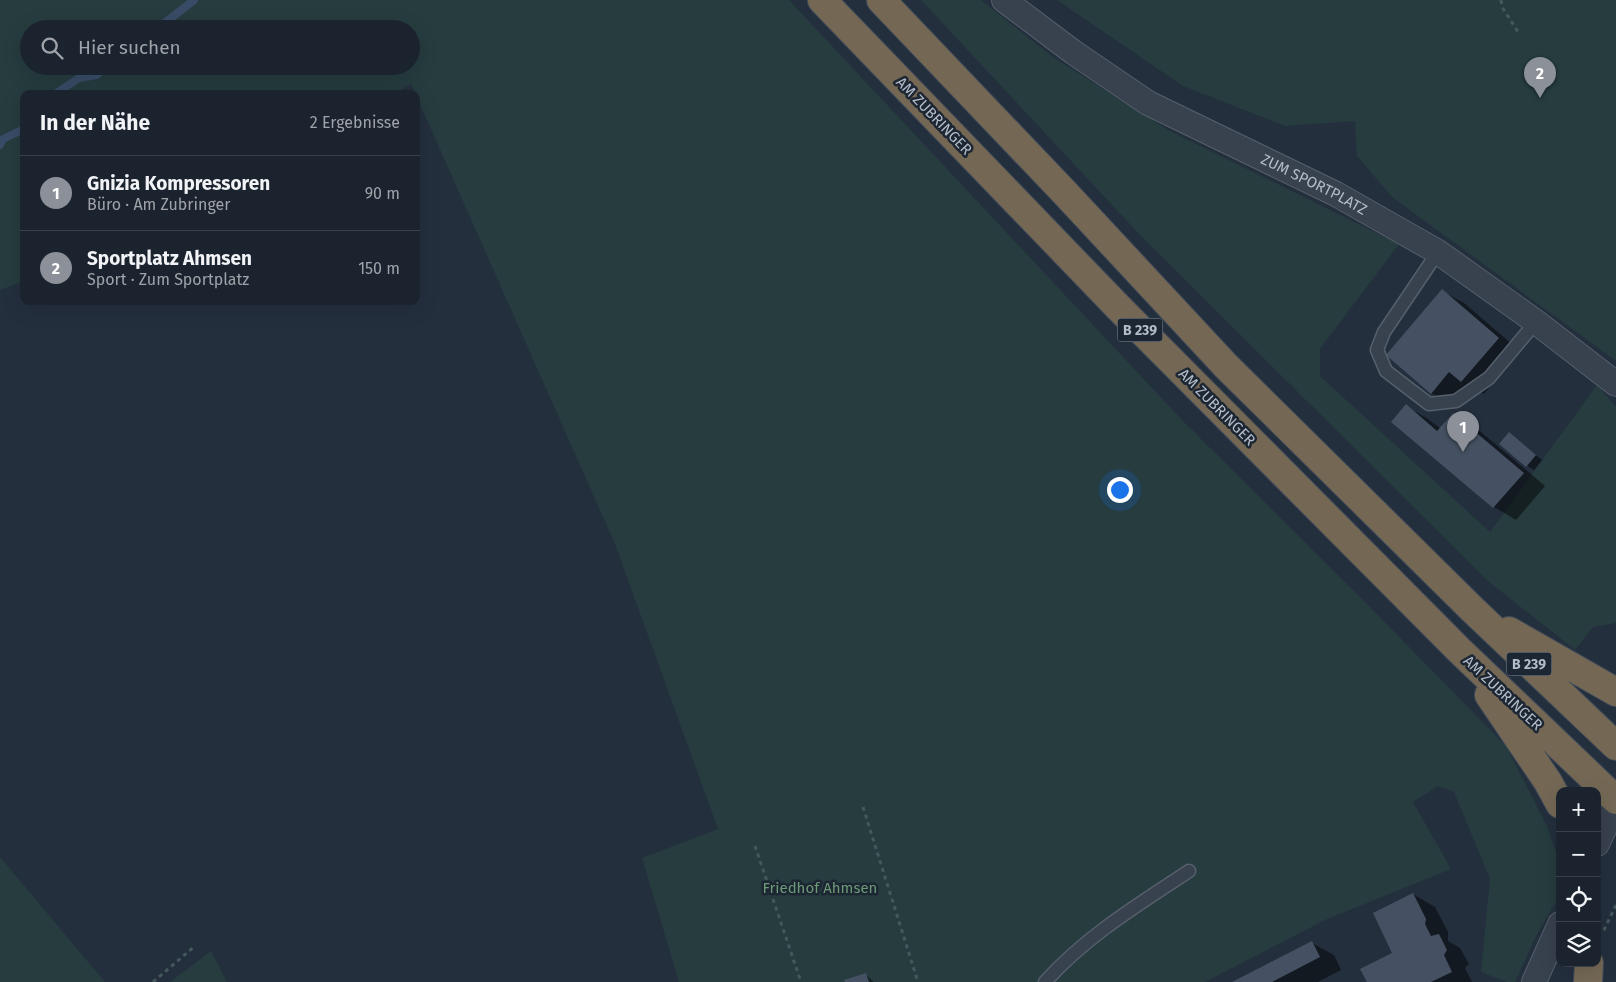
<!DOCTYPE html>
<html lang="de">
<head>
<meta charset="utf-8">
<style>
	body { margin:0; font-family:"Fira Sans",sans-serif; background:#282f3a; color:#f1f3f6 }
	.controls { position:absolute; right:15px; bottom:15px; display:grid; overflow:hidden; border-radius:10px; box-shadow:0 5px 20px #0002 }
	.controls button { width:45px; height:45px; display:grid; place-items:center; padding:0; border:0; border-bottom:1px solid #39404a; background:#1b232e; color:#f1f3f6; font:25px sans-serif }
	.you { position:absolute; left:1119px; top:489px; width:18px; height:18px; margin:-12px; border:4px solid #fff; border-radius:50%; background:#1a73e8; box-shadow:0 0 0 8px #1a73e833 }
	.badge { display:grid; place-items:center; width:32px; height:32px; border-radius:50%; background:#8c9099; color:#fff; font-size:16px; font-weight:700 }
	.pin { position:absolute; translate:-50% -41px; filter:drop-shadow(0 1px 2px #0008) }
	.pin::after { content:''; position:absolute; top:26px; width:18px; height:15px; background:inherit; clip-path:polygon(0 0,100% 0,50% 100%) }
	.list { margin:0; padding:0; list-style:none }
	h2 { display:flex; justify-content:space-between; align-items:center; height:65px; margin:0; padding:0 20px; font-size:21px }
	h2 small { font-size:16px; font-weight:400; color:#a0a4aa }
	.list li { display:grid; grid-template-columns:32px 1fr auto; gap:15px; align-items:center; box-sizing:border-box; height:75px; padding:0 20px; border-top:1px solid #39404a }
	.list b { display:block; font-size:19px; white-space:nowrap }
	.list p { margin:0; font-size:16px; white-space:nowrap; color:#a0a4aa }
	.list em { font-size:16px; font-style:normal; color:#a0a4aa }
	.icon { flex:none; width:28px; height:28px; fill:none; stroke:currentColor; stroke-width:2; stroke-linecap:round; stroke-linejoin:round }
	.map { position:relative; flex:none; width:1616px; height:982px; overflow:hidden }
	.search { position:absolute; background:#1b232e; box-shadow:0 5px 20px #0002; left:20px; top:20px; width:400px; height:55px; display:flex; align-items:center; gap:12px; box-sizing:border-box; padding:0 18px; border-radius:28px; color:#a0a4aa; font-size:19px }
	.panel { position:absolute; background:#1b232e; box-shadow:0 5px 20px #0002; left:20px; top:90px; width:400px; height:215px; border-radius:10px }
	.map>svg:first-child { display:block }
</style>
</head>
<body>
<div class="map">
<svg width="1616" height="982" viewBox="0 0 1616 982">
	<rect width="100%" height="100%" fill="#242f3e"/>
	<!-- green -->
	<path fill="#263c3f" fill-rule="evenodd" d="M0,0H789L1183,421L1364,601L1506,746L1547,826L1560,863V895L1536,936L1515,982H1507L1481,972L1490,879L1454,792L1438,786L1413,802L1451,869L1325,920L1205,982H679L642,858L718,829L615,544L411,84L393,94H24V281L0,290ZM29,29H411V66H29Z
		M921,0H981L1053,57L1168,130L1399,244L1320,349V376L1490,532L1597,385L1616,407V623L1593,627L1575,650L1488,581L1141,236Z
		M1057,0H1616V361L1392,197L1357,156L1355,121L1285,126L1183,86Z
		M0,857L105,982H0Z
		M211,951L227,982H170Z"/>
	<!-- shadow -->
	<path fill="#0007" d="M1442,291L1464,303L1520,351L1484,394L1470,386L1453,405L1431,393Z
		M1406,406L1428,419L1441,429L1454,414L1475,427L1545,486L1516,520L1494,507L1393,422Z
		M1509,434L1542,460L1534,470L1527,466Z
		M1413,894L1435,907L1448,932V941L1460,948L1469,964L1465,968L1472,982H1368L1394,953Z
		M1312,943L1334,955L1341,970L1318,982H1235Z
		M866,975L874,982H846Z"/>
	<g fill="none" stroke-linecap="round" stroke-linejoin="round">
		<!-- stream -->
		<path stroke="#394c67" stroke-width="8" d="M157,29L194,0
			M55,94L79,78L97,75L106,66
			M0,145L3,139L24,129"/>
	</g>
	<!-- building -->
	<path fill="#455162" d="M1442,289L1499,338L1461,382L1449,372L1431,394L1386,355Z
		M1406,404L1437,431L1453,413L1524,473L1493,508L1391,422Z
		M1509,432L1536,455L1526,467L1499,444Z
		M1413,893L1426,919L1425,924L1431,936L1439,934L1447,950L1444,955L1452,972L1431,982H1367L1360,969L1392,953L1373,913Z
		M1312,941L1320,957L1272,982H1232Z
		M866,973L869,982H845L844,980Z"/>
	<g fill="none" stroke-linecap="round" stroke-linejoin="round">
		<defs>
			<path id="lane" d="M1438,252L1384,332L1377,350L1386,371L1429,404L1456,401L1489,378L1536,322
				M1045,982C1086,936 1138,905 1189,871"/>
			<g id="street">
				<path id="s1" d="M1004,0L1073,52L1148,103L1336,194L1438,252L1536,322L1616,384"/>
				<path d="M1597,844L1616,804"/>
				<path d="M1534,982L1560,924"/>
			</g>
			<path id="highway" d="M822,0L1118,307L1459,650L1616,800
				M881,0L1066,194L1226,366L1472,609L1616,746
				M1509,631L1616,692
				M1489,695L1548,782L1560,804
				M1588,982L1589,963"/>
		</defs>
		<!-- lane casing -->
		<use href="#lane" stroke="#565f6c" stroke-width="15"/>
		<!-- street casing -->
		<use href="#street" stroke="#565f6c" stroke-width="26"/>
		<!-- highway casing -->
		<use href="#highway" stroke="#434c59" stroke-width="30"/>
		<!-- path -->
		<path stroke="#44595c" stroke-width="3" stroke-dasharray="4 4" stroke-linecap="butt" d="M1501,0L1502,7L1520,35
			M863,807L918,982
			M755,846L801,982
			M1597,933L1603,932L1616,905
			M153,982L195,946"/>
		<!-- lane -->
		<use href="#lane" stroke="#38414e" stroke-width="12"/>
		<!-- street -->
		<use href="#street" stroke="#38414e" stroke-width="24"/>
		<!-- highway -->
		<use href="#highway" stroke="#746855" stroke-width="28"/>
	</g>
	<g text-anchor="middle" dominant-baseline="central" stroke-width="5" stroke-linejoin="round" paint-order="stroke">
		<!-- shield labels -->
		<g fill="#1d2633" stroke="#878f9c" stroke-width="1">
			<rect x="1117.5" y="318.5" width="45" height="23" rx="4"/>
			<rect x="1506.5" y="652.5" width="45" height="23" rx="4"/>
		</g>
		<g font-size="14" font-weight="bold" fill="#b4bcc9">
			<text x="1140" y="330">B 239</text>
			<text x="1529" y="664">B 239</text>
		</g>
		<!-- street labels -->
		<g font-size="15" fill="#b4bcc9" stroke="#1d2633">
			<text transform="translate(934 116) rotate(46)">AM ZUBRINGER</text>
			<text stroke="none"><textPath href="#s1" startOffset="362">ZUM SPORTPLATZ</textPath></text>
			<text transform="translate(1217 407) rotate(45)">AM ZUBRINGER</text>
			<text transform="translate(1503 693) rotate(43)">AM ZUBRINGER</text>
		</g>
		<!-- park labels -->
		<g font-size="15" fill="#6b9a76" stroke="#1d2633">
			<text x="820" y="888">Friedhof Ahmsen</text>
		</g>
	</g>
</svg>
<div class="controls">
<button>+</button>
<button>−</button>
<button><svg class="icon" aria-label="locate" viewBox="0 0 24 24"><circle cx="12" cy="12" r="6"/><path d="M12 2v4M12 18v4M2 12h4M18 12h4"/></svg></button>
<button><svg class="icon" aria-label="layers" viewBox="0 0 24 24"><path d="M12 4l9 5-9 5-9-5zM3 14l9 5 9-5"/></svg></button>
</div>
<div class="you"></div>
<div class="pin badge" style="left:1463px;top:452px">1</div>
<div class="pin badge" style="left:1540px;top:98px">2</div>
<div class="search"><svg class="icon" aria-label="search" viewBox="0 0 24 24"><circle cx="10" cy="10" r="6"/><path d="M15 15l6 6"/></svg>Hier suchen</div>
<section class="panel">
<h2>In der Nähe<small>2 Ergebnisse</small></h2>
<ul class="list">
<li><span class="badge">1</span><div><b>Gnizia Kompressoren</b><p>Büro · Am Zubringer</p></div><em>90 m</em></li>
<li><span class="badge">2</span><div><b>Sportplatz Ahmsen</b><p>Sport · Zum Sportplatz</p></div><em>150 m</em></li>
</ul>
</section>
</div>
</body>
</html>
